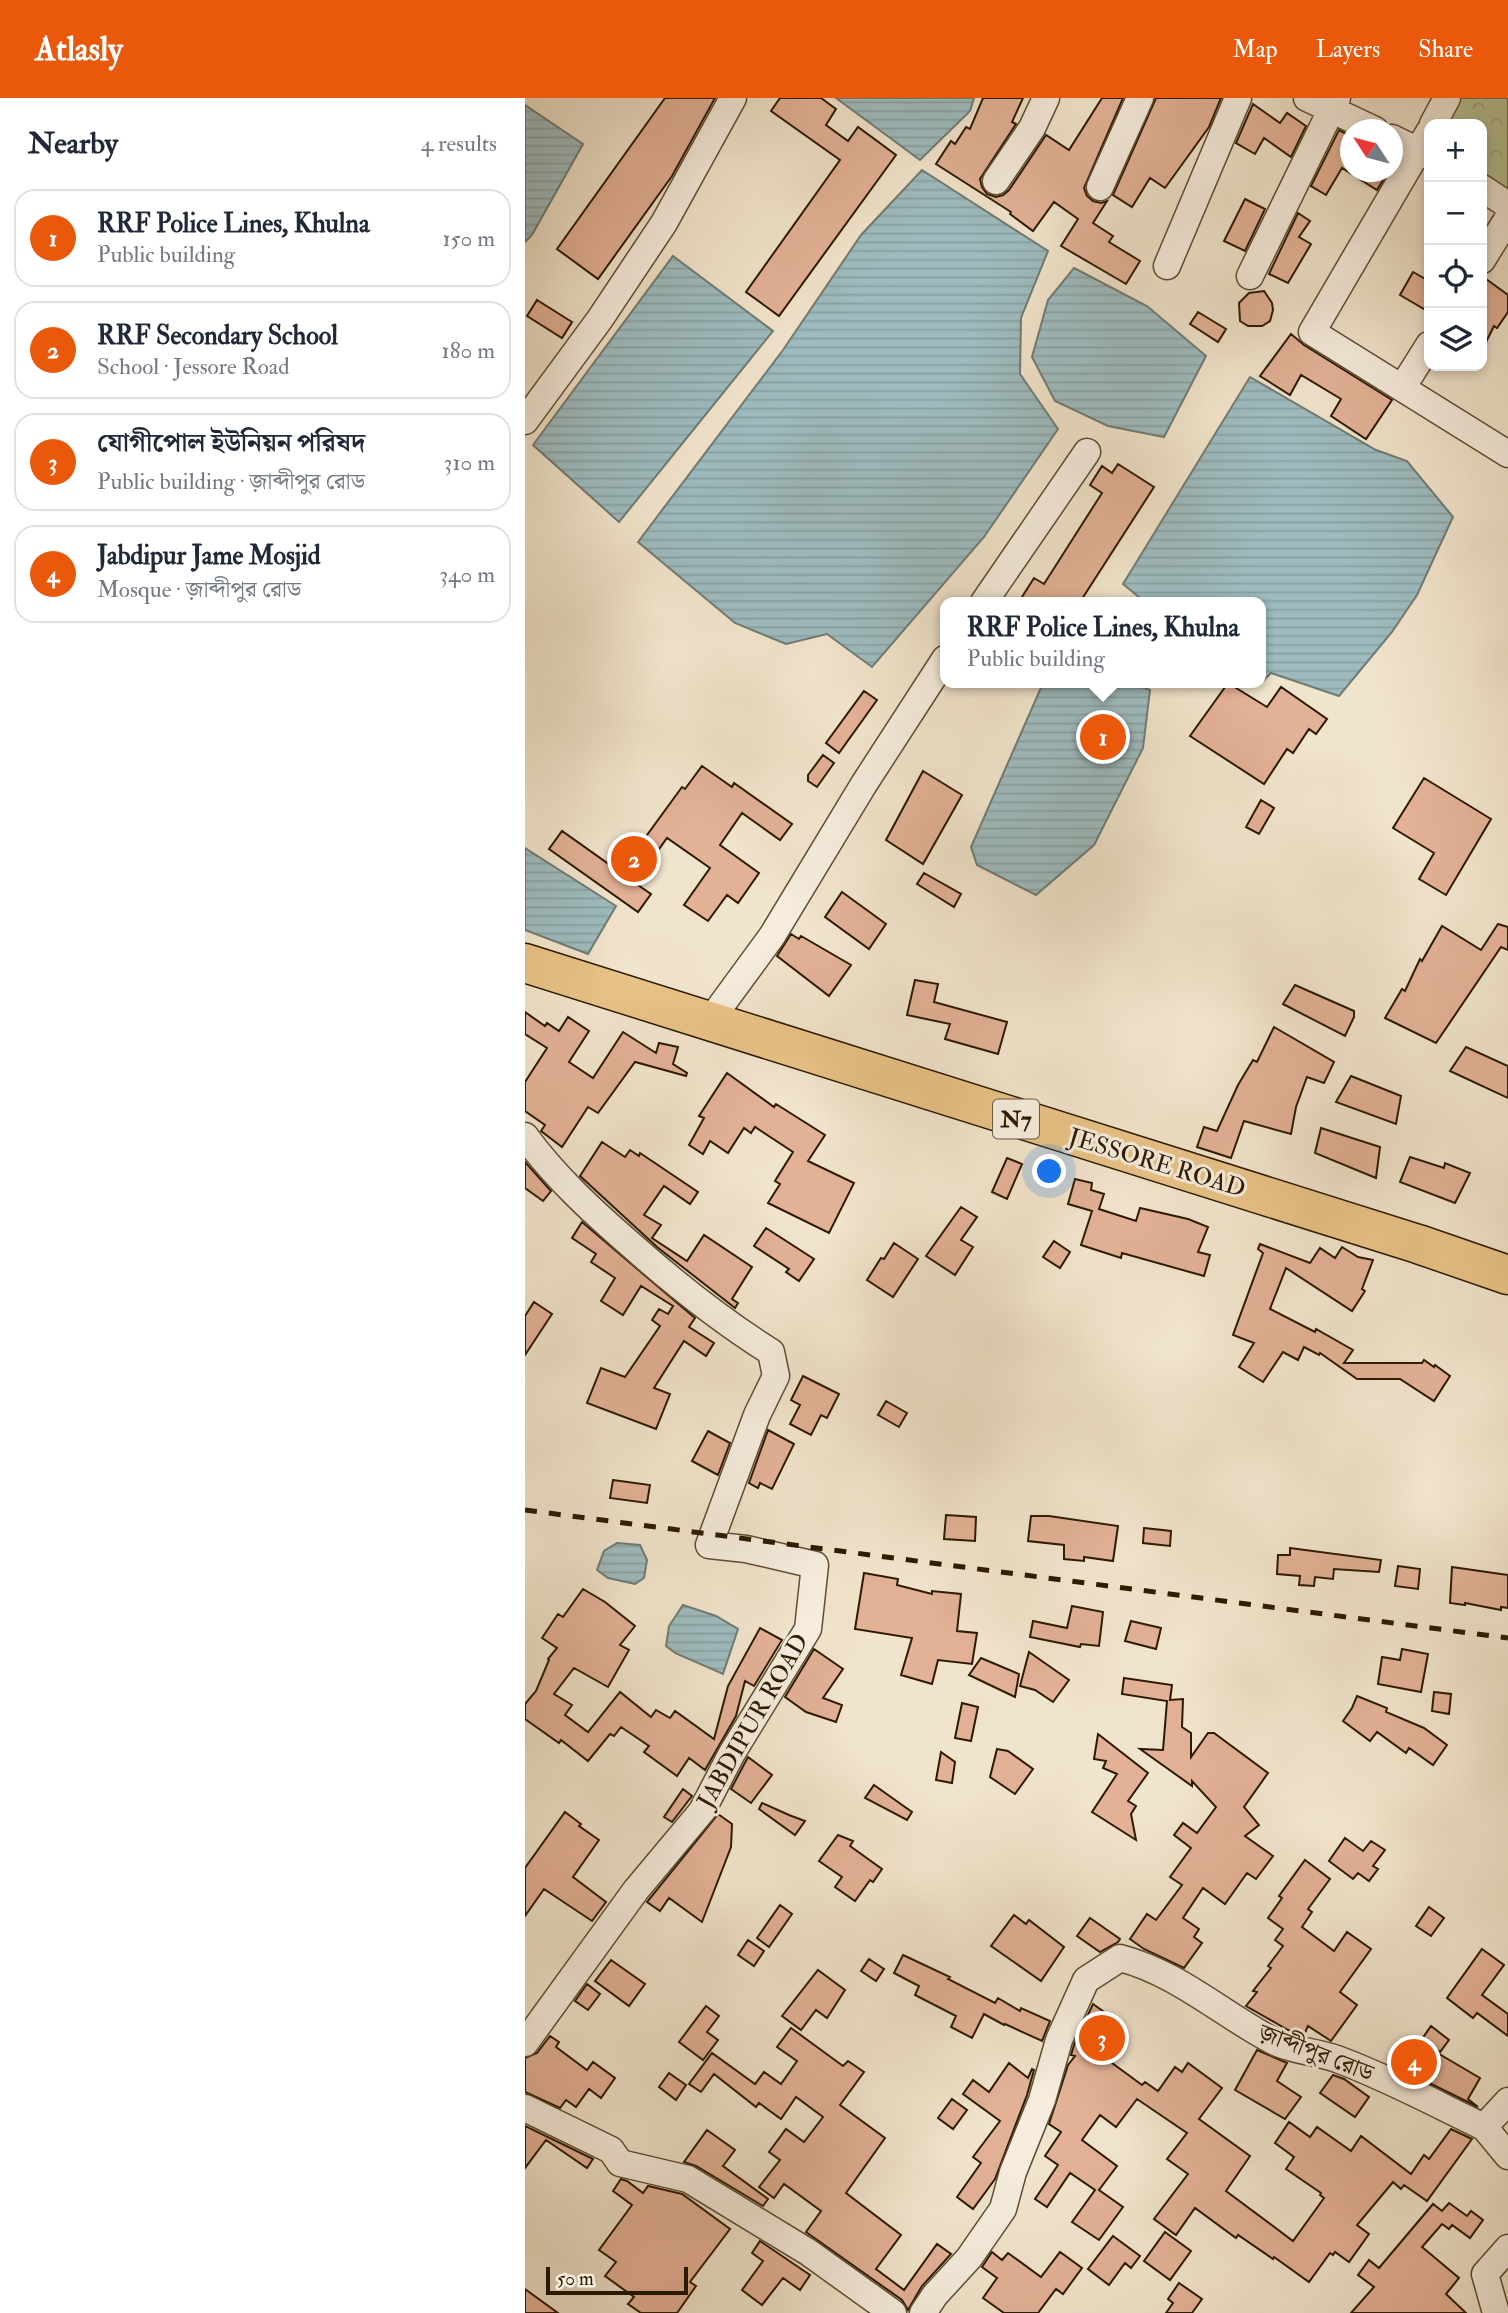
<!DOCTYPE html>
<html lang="en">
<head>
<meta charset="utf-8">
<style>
	body { margin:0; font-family:"IM FELL Double Pica","Noto Serif Bengali",serif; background:#f6f6f7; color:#1f2937 }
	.controls { position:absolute; right:21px; top:21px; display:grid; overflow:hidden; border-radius:14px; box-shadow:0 4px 10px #0003 }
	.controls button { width:63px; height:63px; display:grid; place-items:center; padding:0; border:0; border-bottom:2px solid #e0e1e3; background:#fff; color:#1f2937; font:35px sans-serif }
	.compass { position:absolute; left:815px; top:21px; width:63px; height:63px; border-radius:50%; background:#fff; box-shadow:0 4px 10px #0003; rotate:306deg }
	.scale { position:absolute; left:21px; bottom:18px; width:142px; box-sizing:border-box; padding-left:7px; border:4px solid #2c1a00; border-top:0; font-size:19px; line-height:24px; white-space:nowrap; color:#2c1a00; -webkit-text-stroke:5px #f6edde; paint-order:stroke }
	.you { position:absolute; left:525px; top:1074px; width:24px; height:24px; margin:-18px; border:5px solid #fff; border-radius:50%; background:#1a73e8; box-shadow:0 0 0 10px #1a73e833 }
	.badge { display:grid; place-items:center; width:46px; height:46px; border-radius:50%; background:#ea580c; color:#fff; font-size:23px; font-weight:700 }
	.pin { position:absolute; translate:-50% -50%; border:4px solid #fff; box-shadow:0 2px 7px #0006 }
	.popup { position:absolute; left:415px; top:499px; width:326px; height:91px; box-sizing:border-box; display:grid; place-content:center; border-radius:14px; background:#fff; filter:drop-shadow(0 2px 5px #0005); font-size:23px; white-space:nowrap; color:#747a83 }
	.popup b { font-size:26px; color:#1f2937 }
	.popup::after { content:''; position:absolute; left:50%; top:100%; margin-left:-14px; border:14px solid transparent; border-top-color:#fff }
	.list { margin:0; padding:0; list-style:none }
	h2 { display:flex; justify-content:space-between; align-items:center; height:91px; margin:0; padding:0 28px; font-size:30px }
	h2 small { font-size:23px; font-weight:400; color:#747a83 }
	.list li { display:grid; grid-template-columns:46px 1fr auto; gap:21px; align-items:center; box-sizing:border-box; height:98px; margin:0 14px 14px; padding:0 14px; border:2px solid #e0e1e3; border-radius:21px }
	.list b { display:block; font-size:26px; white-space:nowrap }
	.list p { margin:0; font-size:23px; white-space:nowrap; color:#747a83 }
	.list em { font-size:23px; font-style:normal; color:#747a83 }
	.icon { flex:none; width:38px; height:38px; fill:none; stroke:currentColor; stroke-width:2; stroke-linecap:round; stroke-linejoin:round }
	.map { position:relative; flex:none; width:983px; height:2215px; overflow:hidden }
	header { display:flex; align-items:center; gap:42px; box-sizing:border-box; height:98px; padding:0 35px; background:#ea580c; color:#fff }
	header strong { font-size:33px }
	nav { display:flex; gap:38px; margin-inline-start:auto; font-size:24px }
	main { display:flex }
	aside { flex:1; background:#fff }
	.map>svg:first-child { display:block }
</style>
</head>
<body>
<header>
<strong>Atlasly</strong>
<nav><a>Map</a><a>Layers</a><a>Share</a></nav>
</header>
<main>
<aside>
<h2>Nearby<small>4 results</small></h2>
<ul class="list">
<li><span class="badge">1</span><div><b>RRF Police Lines, Khulna</b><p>Public building</p></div><em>150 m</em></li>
<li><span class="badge">2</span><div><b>RRF Secondary School</b><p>School · Jessore Road</p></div><em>180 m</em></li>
<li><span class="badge">3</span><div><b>যোগীপোল ইউনিয়ন পরিষদ</b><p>Public building · জ়াব্দীপুর রোড</p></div><em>310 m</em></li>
<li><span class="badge">4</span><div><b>Jabdipur Jame Mosjid</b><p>Mosque · জ়াব্দীপুর রোড</p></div><em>340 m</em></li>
</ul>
</aside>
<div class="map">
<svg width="983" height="2215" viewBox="0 0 983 2215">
	<defs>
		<pattern id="park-crowns" width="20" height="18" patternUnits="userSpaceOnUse" patternTransform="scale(1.75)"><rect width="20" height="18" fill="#b8c599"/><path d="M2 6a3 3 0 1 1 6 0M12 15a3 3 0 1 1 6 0" fill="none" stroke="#9ea982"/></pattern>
		<pattern id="water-rules" width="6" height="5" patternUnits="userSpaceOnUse" patternTransform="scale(1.75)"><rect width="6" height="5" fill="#9ebcc0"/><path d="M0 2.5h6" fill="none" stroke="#88a1a3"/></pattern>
	</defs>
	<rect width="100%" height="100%" fill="#f1e4cc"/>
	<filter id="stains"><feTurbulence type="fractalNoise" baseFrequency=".00286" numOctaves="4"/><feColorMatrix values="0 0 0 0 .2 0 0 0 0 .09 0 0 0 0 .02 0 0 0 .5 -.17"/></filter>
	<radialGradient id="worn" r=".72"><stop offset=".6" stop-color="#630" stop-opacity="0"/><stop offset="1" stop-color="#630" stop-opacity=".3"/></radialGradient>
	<!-- park -->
	<path fill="url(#park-crowns)" stroke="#72704c" stroke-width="2" d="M922,0H983V107L957,90V26H908Z"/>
	<!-- water -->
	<path fill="url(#water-rules)" stroke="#707b73" stroke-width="2" d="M311,0H449L445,13L395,62Z
		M0,7L58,46L7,137L0,144Z
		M397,72L523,153L496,220L495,276L533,331L459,439L347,569L302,536L261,546L210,525L113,444L258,252L336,137Z
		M148,158L248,233L94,424L8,347Z
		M549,170L622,208L681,258L639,339L583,328L530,303L507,259L523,202Z
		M725,279L851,352L882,363L928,419L892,497L867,534L814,598L746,575L736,585V504H620L598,486Z
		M518,585H606L625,592L618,650L569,747L511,797L452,767L446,749Z
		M0,750L91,808L63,856L0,832Z
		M92,1445L115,1447L122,1462L119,1480L110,1486L83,1480L72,1472L79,1453Z
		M158,1507L191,1518L213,1531L198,1576L150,1555L141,1548L144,1528Z"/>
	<!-- building -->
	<path fill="#e3b196" stroke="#2c1a00" stroke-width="2" d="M140,0H190L147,78L73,181L32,151Z
		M255,0H296L311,11L301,27L323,43L333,29L371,57L254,218L221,194L315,62L246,13Z
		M458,0H498L487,24L491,26L455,81L457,89L462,96L471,99L478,97L484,92L521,37L544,52L577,0H598L559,90L562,98L568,103L576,105L582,103L568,125L588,138L584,144L615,163L601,186L536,148L553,121L529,104L508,133L485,116L486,114L411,66L426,43L430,46L441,29L445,31Z
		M631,0H696L684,29L640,90L625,80L607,109L588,97Z
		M728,6L755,25L762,15L781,28L766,59L739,40L730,56L711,45Z
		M814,32L825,38V74H863L852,92L817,70L801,97L786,88Z
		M720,101L740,111L720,153L699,143Z
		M773,115L785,123L774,139L786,146L763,185L744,176Z
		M888,174L904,183V214L875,197Z
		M957,178L983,197V214L972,230L969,228L957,252Z
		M739,193L747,205L748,212L745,223L737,228H723L715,223L714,205L724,195Z
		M12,202L47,224L37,240L2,218Z
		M673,214L701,231L693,244L665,226Z
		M766,236L779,247L867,302L841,341L806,318L816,301L776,277L765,297L735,278Z
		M593,366L629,389L555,504H505L497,499L509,480L519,486L577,395L565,387L577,368L587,375Z
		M703,585L742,609L756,589L802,621L791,636L784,631L768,655L762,651L739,686L665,638Z
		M339,593L352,602L314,655L301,645Z
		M298,657L309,665L292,689L283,683V677Z
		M177,668L207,689L209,685L267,726L255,742L217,715L195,747L234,775L213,805L202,797L183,823L159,807L185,770L142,740L110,785L126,796L113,814L24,751L37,733L95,774L157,689L160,691Z
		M398,673L437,697L398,766L361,742Z
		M899,680L966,721L921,797L894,781L909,755L868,730Z
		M736,702L749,710L734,736L721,729Z
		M399,775L436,796L429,809L392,786Z
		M317,794L361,826L344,851L300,819Z
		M973,826L983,829V852L976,849L911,945L860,920L877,891L880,893L895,861L897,863L917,828L956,852Z
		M266,836L274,841L276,838L326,867L304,898L252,858Z
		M390,882L413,886L409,904L482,924L473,956L420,941L425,926L382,917Z
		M770,887L829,913V919L820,938L758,906Z
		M0,914L20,928L22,925L34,933L43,919L64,933L44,964L68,980L98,934L131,955L134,945L153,949L148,966L162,975L161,978L110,964L73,1015L63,1009L37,1049L16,1033L20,1027L0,1013V984L22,950L0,936Z
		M749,929L809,964L799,985L782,979L771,1009L766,1036L719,1023L706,1060L672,1049L679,1029L692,1033L713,987L728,962L732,964Z
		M941,949L983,968V1000L925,973Z
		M202,975L249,1009L251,1006L300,1037L283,1063L329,1085L304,1135L243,1105L255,1086L250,1083L268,1054L230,1029L226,1035L219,1030L203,1055L185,1043L178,1056L164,1047L179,1020L174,1018Z
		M826,978L876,998L871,1026L811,1004Z
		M796,1030L855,1049L851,1080L790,1055Z
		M77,1044L100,1059L105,1052L114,1058L115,1055L173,1094L165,1106L139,1088L119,1117L136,1127L127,1140L162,1163L179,1137L227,1169L207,1201L213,1205L210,1210L132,1149L55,1078Z
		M885,1059L919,1070L920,1065L945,1075L930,1105L875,1084Z
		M482,1060L497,1066L482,1101L467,1094Z
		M0,1064L26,1093L18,1103L0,1090Z
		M550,1081L567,1085L566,1092L579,1096L574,1111L611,1123L615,1110L663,1121L683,1129L673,1154L685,1157L679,1178L597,1155L596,1160L556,1147L567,1113L543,1106Z
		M436,1109L452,1119L436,1142L448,1149L430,1177L401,1158Z
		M57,1124L170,1220L164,1229L189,1245L181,1258L159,1243L129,1290L145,1296L131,1331L62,1305L76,1270L100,1279L135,1228L127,1222L134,1211L143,1216L148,1208L116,1188L98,1217L76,1203L90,1180L66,1164L71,1156L47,1140Z
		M241,1130L289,1161L274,1183L261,1174L264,1171L229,1148Z
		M529,1143L545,1154L535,1170L518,1159Z
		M369,1145L393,1161L368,1199L342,1182L356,1160L359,1161Z
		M735,1146L785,1165L795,1150L810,1160L817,1149L833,1159L848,1162L837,1191L840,1193L827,1213L761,1170L745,1211L790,1234L791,1231L828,1252L819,1265H897L899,1262L909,1269L910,1267L925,1278L909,1303L875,1281H832L795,1255L794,1257L779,1249L773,1262L758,1254L738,1284L714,1269L729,1245L708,1237L738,1155L733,1151Z
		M9,1204L27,1216L0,1257V1218Z
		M278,1278L314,1296L302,1320L296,1317L286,1337L265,1326L275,1307L266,1302Z
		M361,1303L382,1315L374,1329L353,1317Z
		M243,1332L269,1346L247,1391L235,1385L233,1390L224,1385Z
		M183,1333L205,1345L193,1377L167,1363Z
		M88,1382L125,1387L122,1405L85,1400Z
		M421,1417L451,1419L450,1443L419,1441Z
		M506,1418H524L593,1428L588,1463L559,1459V1463L539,1461V1447L503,1443Z
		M619,1430L646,1433L645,1448L618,1445Z
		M765,1450L856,1462L854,1474L809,1471L808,1481L790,1479L789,1488L774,1487L775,1478L752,1476L753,1457H765Z
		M873,1468L895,1471L893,1491L870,1488Z
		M927,1469L983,1477V1510L976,1509V1512L940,1505V1507L925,1505Z
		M339,1475L373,1481L372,1487L407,1496V1493L436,1496L432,1533L452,1535L447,1566L413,1562L407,1586L376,1577L387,1540L330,1531Z
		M58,1491L80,1504L110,1528L95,1547L104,1552L83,1589L49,1570L29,1596L47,1607L40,1617L63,1634L95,1594L126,1619L131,1612L145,1620L150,1613L189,1641L203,1588L235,1530L257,1542L229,1588L220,1583L211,1618L180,1672L164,1660L152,1678L119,1654L124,1648L96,1629L89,1638L85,1636L63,1663L36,1642L34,1645L0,1621V1606L11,1593L24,1562L23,1561L32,1550L17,1540L33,1516L38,1519Z
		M547,1508L578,1514L574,1548L556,1546L555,1549L505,1539L508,1523L542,1530Z
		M606,1523L636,1530L631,1551L600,1543Z
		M289,1551L318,1571L298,1600L317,1607L311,1624L281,1614L260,1599Z
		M877,1551L903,1556L896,1594L853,1586L857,1559L875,1562Z
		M504,1554L544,1582L528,1604L510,1592L495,1588Z
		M456,1560L494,1576L490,1599L444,1577Z
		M599,1580L647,1587L645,1602L658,1601L657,1629L666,1635V1659L683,1635H689L743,1675L719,1709L734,1727L720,1738L748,1758L731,1781L722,1775L700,1806L678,1790L658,1820L674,1831L669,1839L677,1845L659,1870L619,1851L605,1841L622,1816L631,1822L657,1787L645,1779L666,1750L649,1737L658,1725L672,1735L691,1709L667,1683V1688L615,1651L638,1652L642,1603L597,1596Z
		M909,1594L926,1596L924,1616L907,1613Z
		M832,1598L862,1610L861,1614L899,1630L922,1647L908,1667L884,1650L881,1655L852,1634L845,1643L818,1623L827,1610Z
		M437,1605L453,1609L446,1643L430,1640Z
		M573,1636L623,1675L603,1703L611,1708L606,1716L611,1742L567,1714L592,1676L578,1670L581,1663L569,1661Z
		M472,1651L483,1653L508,1671L490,1696L465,1679Z
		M416,1654L430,1664L427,1685L411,1682Z
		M223,1659L247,1677L226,1705L206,1691Z
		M349,1687L387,1714L382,1722L340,1700Z
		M158,1691L167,1698L147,1724L139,1719Z
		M237,1705L264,1717L280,1723L270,1737L234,1711Z
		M40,1714L56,1726L54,1728L74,1742L48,1779L81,1804L67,1823L19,1791L0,1818V1770Z
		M193,1716L207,1726L206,1749L177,1824L144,1800L135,1813L122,1804Z
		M313,1737L328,1743L325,1748L357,1771L348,1784L345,1782L330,1803L310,1789L317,1779L294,1763Z
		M820,1740L838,1753L846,1743L860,1752L848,1768L853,1771L844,1783L833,1775L828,1781L804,1763Z
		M780,1762L805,1781L783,1811L787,1814L777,1829L809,1853L822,1834L846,1851L815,1894L832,1907L806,1943L783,1928L779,1937L763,1932L721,1908L732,1894L728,1893L746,1870L743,1868L758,1848L750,1842L758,1831L743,1820L757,1800L754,1798Z
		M255,1807L267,1816L244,1849L232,1840Z
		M904,1809L919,1820L906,1838L891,1828Z
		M489,1817L501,1826L504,1822L539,1849L516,1883L466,1848Z
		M565,1820L595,1841L593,1844L575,1854L552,1838Z
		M223,1842L239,1853L229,1868L213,1857Z
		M957,1851L979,1867L957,1897L983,1916V1938L952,1915L948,1920L922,1900Z
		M378,1857L425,1879L423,1881L470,1905L473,1900L495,1913L496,1910L525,1923L517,1943L480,1926L479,1927L459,1916L447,1940L426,1929L431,1918L390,1897L394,1888L369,1875Z
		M344,1861L359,1871L351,1883L336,1873Z
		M86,1862L120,1886L104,1908L70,1883Z
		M293,1872L320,1892L302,1920L291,1912L276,1932L257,1918Z
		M62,1886L75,1896L63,1912L50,1903Z
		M568,1906L582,1916L577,1923L600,1939L583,1962L617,1987L620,1984L633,1993L650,1969L657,1974L663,1965L697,1990L674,2021L725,2058L701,2093L768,2143L799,2100L795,2097L796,2095L761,2071L769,2059L750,2045L764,2024L785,2039L792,2029L826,2053L836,2038L886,2076L899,2057L904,2061L926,2031L947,2041L902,2103L879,2087L876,2091L868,2084L832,2127L844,2136L824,2164L810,2154L808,2157L805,2155L784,2184L749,2159L748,2161L713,2137L711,2140L670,2110L651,2137L629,2121L663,2076L642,2061L662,2035L612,2001L591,2029L575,2017L557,2042L592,2068L574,2092L598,2109L574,2142L547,2124L570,2092L545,2075L522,2109L510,2101L533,2067L520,2058L536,2034L524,2026L543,1967L550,1958L546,1957L549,1947Z
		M181,1908L194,1918L182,1934L193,1942L178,1962L154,1944Z
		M906,1928L924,1942L915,1954L897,1941Z
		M266,1930L318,1968L323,1963L339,1974L315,2007L360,2040L321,2095L376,2137L351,2171L379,2192L412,2146L426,2156L397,2188L383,2212L377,2202L281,2134L296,2113L259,2086L249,2100L234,2089L255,2062L244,2054L261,2031L279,2044L298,2019L271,1999L256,2021L234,2005L231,2009L189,1976L176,1994L164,1986L187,1955L230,1986L239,1974L256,1986L272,1963L252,1949Z
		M25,1938L34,1944L31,1949L62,1972L68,1964L90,1980L76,2000L64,1991L51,2009L41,2002L35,2010L0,1994V1960L12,1955Z
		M904,1950L955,1980L943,2001L953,2009L888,1977Z
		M732,1952L762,1965L752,1983L776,1999L760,2021L710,1992Z
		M484,1965L503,1980L507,1971L509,1972L502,1997L470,2081L448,2111L432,2099L456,2065L448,2059L475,2023L438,1996L448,1982L464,1994Z
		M144,1975L161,1987L151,2002L134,1989Z
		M808,1977L819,1981L844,1999L830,2019L795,1995Z
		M427,2001L442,2012L428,2031L413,2020Z
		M0,2028L68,2061L62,2070L21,2042L0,2070Z
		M182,2032L210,2052L198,2068L243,2101L238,2108L171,2068L159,2064Z
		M96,2081L102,2083L118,2095L123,2088L157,2096L205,2131L165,2184L171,2188L152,2215H116L103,2206L109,2199L80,2178L91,2164L74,2152L107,2107L88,2093Z
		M924,2105L942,2118L946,2113L958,2122L945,2140L927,2127L924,2131L917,2126L897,2149L934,2180L921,2196L941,2215H826L849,2189L833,2177L844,2162L854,2170L908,2106L917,2113Z
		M640,2134L666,2153L645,2182L619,2163Z
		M588,2138L615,2158L606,2170L600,2165L584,2187L563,2171Z
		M235,2143L285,2177L275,2192L258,2180L237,2207L217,2192L238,2163L227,2155Z
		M467,2154L477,2162L483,2155L516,2179L535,2154L557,2170L538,2196L531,2191L513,2215H479L458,2200L472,2180L457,2169Z
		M654,2185L677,2201L667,2215H641L648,2205L643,2201Z
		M0,2191L33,2215H0Z"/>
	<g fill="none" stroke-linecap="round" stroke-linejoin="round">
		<defs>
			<path id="minor" d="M782,0L850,32
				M908,26L922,0
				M904,34L787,234L983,356
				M867,40L904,58
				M471,83L507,30L521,0
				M575,89L615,0
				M957,90L983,107
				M957,162L983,120
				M642,168L713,0
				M725,178L812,0
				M877,290L904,247
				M0,323L75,221L139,125L208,0
				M459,504L562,354
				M184,924L247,838L339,686L420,561
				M0,1038C29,1078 67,1113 105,1146C150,1186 195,1222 246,1254L251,1278L232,1317L184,1447L221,1451L290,1467L283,1531L207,1655L177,1713L111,1792L0,1945
				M0,2010L86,2052L95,2065L163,2081L283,2154L368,2215
				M959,2029L983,2058
				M398,2215L410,2197L444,2160L478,2111L488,2074L517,2002L534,1942L561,1882L595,1860C653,1875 698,1917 750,1944C769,1953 793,1954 812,1961C863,1980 911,2006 959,2029L983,2003
				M971,2215L960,2176L983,2150"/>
			<path id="highway" d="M0,865L893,1146L983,1177"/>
		</defs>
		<!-- minor casing -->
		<use href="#minor" stroke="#5d4c33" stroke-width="29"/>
		<!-- highway casing -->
		<use href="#highway" stroke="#2c1a00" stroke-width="41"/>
		<!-- minor -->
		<use href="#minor" stroke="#f6edde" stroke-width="26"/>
		<!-- highway -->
		<use href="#highway" stroke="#e8c286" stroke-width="38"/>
		<!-- rail -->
		<path stroke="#2c1a00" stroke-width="5" stroke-dasharray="12 12" stroke-linecap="butt" d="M0,1412L983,1540"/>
	</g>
	<g text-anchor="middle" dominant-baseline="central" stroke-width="6" stroke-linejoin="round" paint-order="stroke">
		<!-- shield labels -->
		<rect fill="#f6edde" stroke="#695943" stroke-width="2" x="468" y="1001.5" width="46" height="39" rx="5"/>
		<g font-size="23" font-weight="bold" fill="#2c1a00">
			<text x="491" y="1021">N7</text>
		</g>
		<!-- street labels -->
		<g font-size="24" fill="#2c1a00" stroke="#f6edde">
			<text transform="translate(632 1065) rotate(17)">JESSORE ROAD</text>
			<text transform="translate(228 1623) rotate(-60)">JABDIPUR ROAD</text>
			<text transform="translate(791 1955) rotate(21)">জ়াব্দীপুর রোড</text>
		</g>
	</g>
	<rect width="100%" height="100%" filter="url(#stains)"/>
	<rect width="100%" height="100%" fill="url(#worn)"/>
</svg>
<div class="controls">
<button>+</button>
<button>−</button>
<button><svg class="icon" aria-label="locate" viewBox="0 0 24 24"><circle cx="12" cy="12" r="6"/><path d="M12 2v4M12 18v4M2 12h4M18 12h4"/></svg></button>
<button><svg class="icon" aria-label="layers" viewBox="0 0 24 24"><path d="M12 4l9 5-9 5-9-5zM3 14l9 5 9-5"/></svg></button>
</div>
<svg class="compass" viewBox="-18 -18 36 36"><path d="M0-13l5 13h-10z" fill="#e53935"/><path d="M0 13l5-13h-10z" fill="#747a83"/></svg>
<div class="scale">50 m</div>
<div class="you"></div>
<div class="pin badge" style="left:578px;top:639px">1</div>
<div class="popup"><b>RRF Police Lines, Khulna</b>Public building</div>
<div class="pin badge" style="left:109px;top:761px">2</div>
<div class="pin badge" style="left:577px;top:1940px">3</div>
<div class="pin badge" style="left:889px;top:1964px">4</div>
</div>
</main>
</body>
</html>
